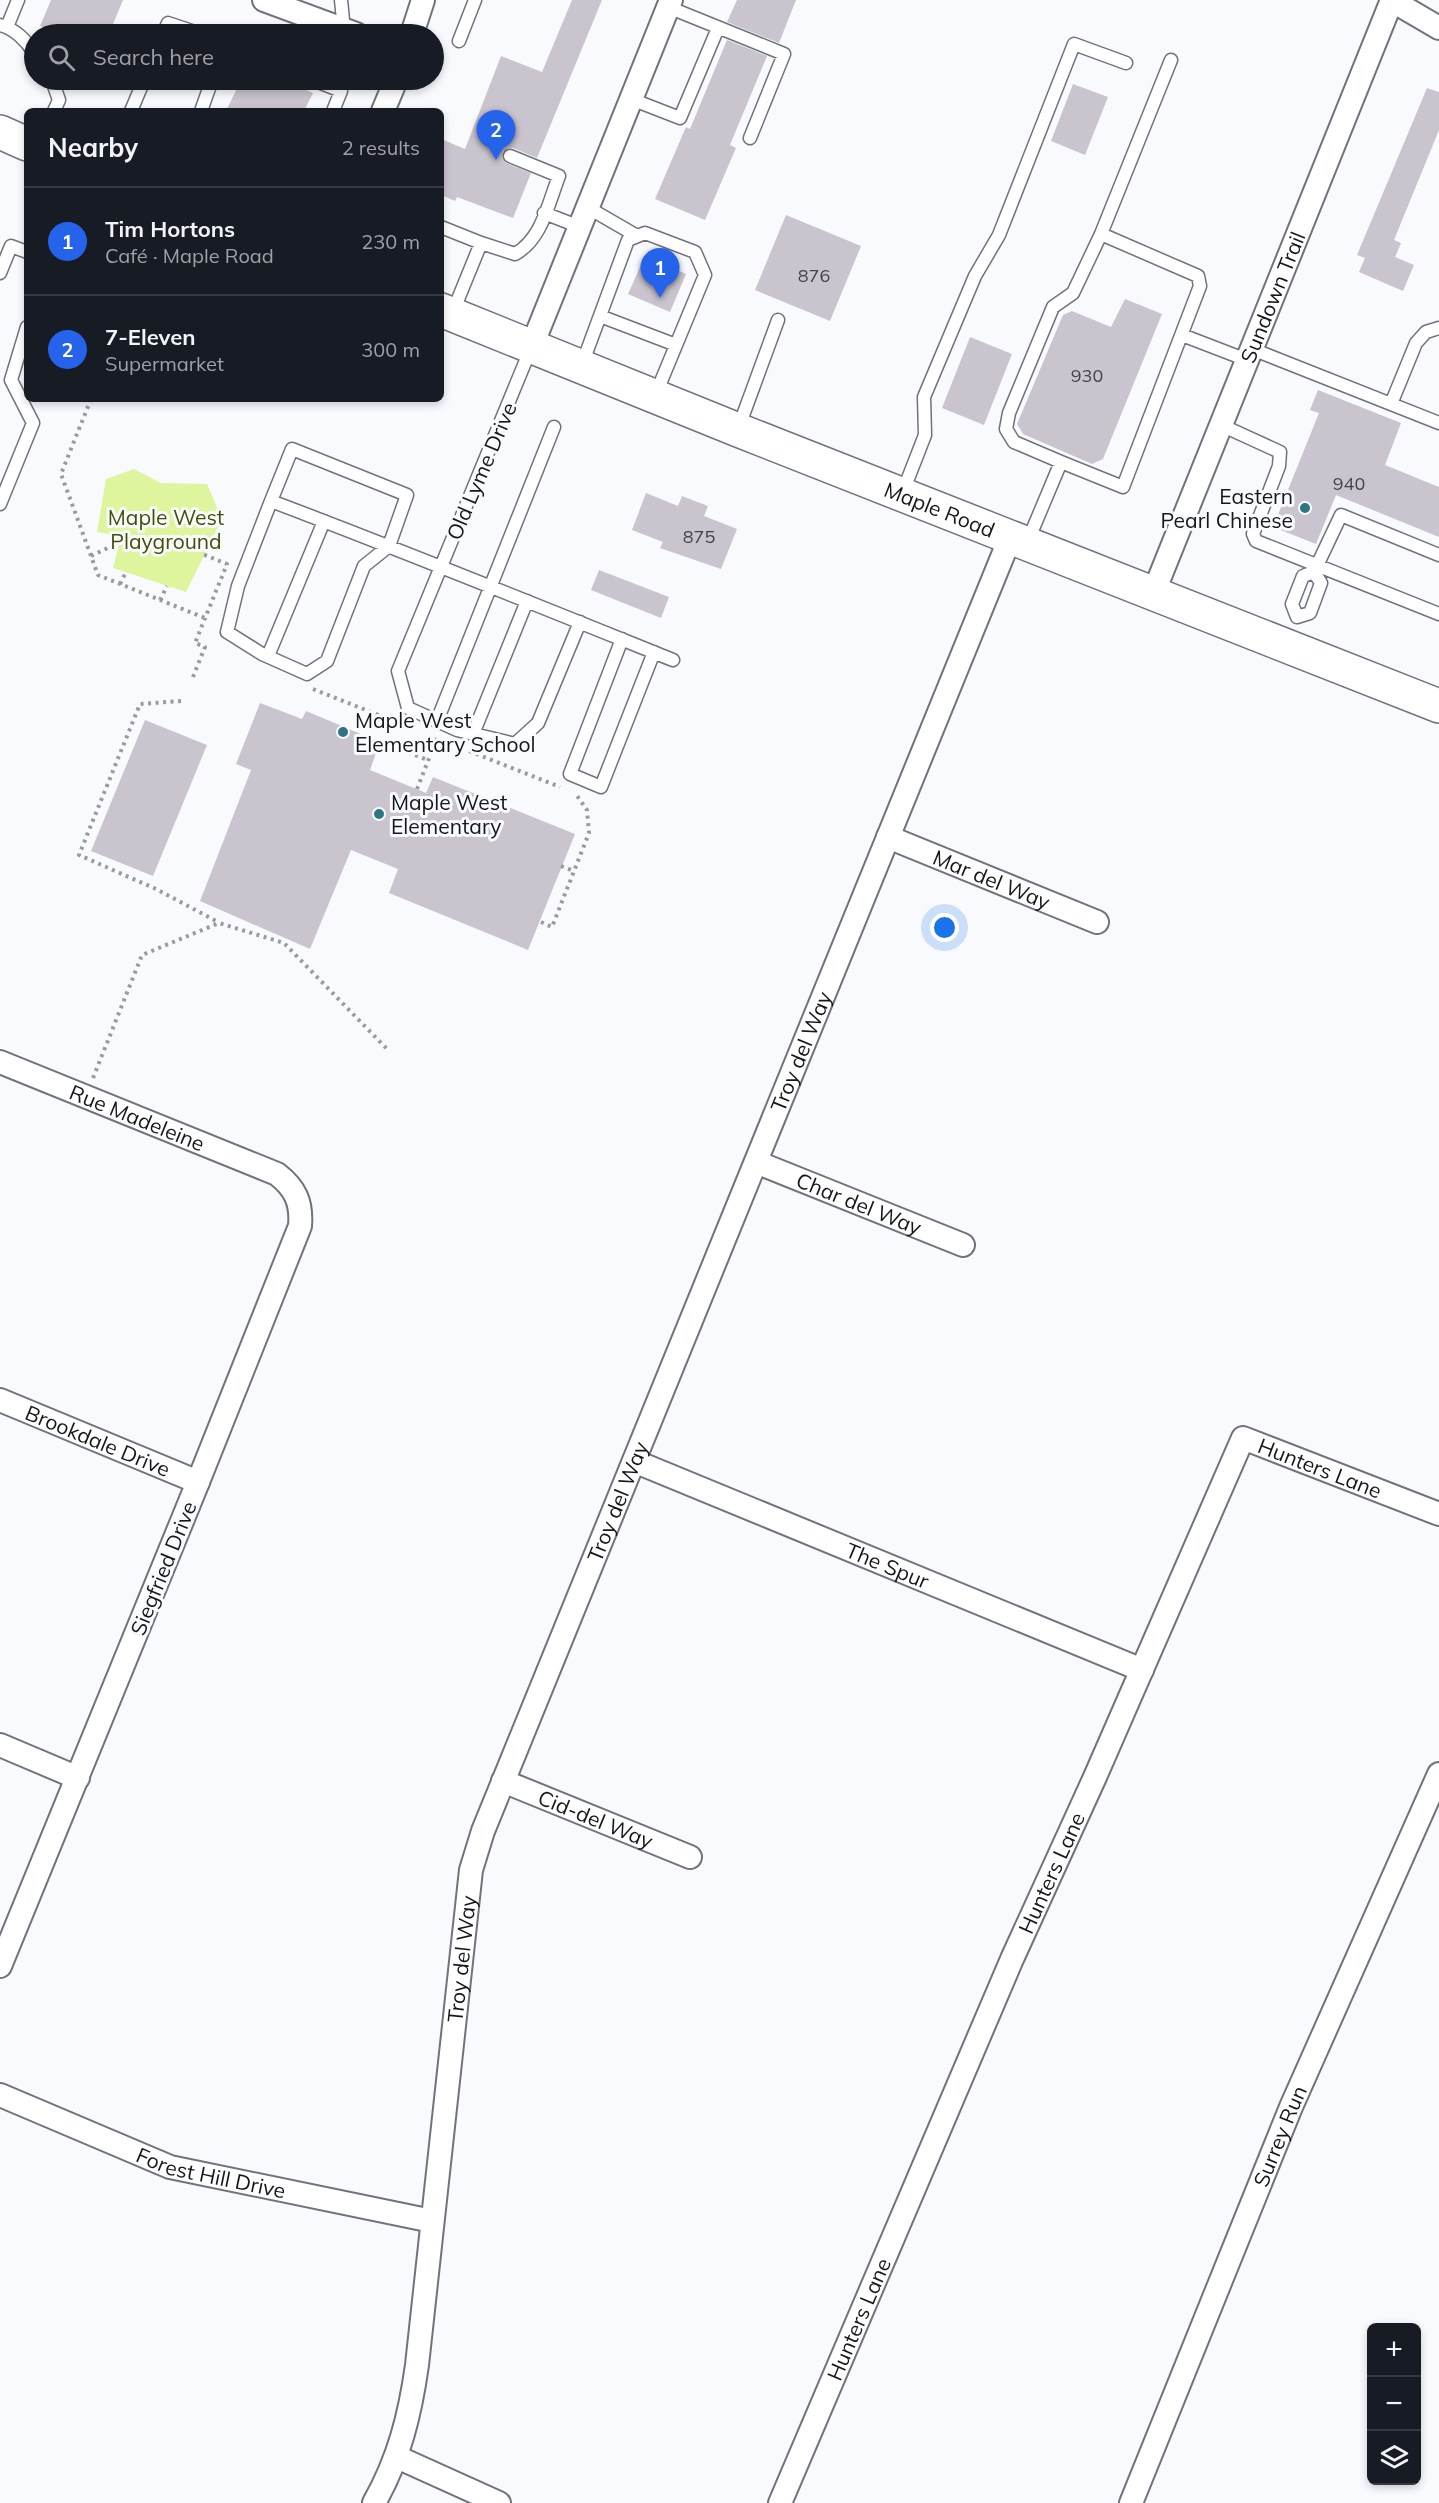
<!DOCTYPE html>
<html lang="en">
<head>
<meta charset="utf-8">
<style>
	body { margin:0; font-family:Mulish,sans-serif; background:#20242c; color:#f1f3f6 }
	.controls { position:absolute; right:18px; bottom:18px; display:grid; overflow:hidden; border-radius:9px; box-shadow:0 3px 9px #0003 }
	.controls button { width:54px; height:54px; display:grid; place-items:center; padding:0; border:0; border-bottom:2px solid #363941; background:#171b24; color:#f1f3f6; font:30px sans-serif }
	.you { position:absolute; left:945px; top:928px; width:21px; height:21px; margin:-15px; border:4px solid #fff; border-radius:50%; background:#1a73e8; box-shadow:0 0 0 9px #1a73e833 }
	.badge { display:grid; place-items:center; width:39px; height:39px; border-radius:50%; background:#2563eb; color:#fff; font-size:20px; font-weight:700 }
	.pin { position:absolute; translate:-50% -50px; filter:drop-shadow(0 2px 3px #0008) }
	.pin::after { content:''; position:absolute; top:32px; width:21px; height:18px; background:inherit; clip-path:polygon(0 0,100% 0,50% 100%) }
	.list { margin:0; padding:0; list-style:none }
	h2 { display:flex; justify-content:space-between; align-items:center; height:78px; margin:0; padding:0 24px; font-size:26px }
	h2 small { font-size:20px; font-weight:400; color:#9ea1a6 }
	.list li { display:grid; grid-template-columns:39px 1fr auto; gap:18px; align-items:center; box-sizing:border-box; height:108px; padding:0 24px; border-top:2px solid #363941 }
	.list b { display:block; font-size:22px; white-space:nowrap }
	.list p { margin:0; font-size:20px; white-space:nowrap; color:#9ea1a6 }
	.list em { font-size:20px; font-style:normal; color:#9ea1a6 }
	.icon { flex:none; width:33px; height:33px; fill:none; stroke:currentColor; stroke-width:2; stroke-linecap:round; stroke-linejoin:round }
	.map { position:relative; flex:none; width:1439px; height:2503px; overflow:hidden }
	.search { position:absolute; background:#171b24; box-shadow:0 3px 9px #0003; left:24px; top:24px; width:420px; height:66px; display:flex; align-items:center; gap:15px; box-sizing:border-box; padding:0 21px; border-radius:33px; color:#9ea1a6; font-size:22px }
	.panel { position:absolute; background:#171b24; box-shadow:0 3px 9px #0003; left:24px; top:108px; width:420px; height:294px; border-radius:9px }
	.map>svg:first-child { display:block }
</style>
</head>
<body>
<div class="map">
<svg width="1439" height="2503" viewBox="0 0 1439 2503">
	<rect width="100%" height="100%" fill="#f8fafe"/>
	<!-- green -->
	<path fill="#def49d" d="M134,469L161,483L207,484L222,519L186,592L113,568L121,536L97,532L106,479Z"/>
	<!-- building -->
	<path fill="#c9c4ce" d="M51,0H123L109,34H62L40,26Z
		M572,0H602L537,158L513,148H508L503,152L502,158L506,163L531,173L513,218L457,197L455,201L441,195V139L465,149L501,56L542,72Z
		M737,0H796L779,43L727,22Z
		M727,40L767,56L730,145L736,148L705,220L655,199L686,127L690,129Z
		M241,80H285L313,93L304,111H226Z
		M1073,84L1108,97L1085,155L1051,141Z
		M1427,88L1439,92V130L1394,240L1401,243L1395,257L1414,265L1403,291L1359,272L1365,258L1357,255Z
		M786,215L861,246L830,321L755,290Z
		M645,256L686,274L670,312L628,294Z
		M1125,299L1162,314L1103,459L1092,464L1023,434L1017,424L1063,315L1072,311L1111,327Z
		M970,337L1012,354L984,425L942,408Z
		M1318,390L1401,423L1385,465L1439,487V537L1336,495L1316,544L1273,527L1319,413L1310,410Z
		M646,493L678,506L682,496L708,506L704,516L737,529L721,569L660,548L663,542L632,530Z
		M599,570L669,597L661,618L591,590Z
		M260,703L302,719L306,711L380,742L370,770L426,793L433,777L575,834L528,950L389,893L398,869L351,850L310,949L200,901L251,770L236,764Z
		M145,720L207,745L153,876L91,851Z"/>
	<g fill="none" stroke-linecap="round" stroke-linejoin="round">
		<defs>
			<path id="service" d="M341,0L344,30
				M668,7L784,54L750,138
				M0,25C14,28 27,41 34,53
				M7,27L18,0
				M163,34L168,23L201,34
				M459,41L475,0
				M52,80L59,100L54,111
				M313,80L341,91L333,111
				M631,99L680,118L718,28
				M131,111L144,80
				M201,111L212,80
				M587,207L637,236
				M544,213L580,227
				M441,227L481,243
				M0,273L11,246L27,252
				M452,314L481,243L515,254C542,239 548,204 559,176L510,156
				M600,316L676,345
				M1182,335L1247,360
				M531,348L398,671L408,708L457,730L515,744L538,723L580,622
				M1252,349L1439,423
				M581,367L628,240L645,233L695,252L705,275L655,396
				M1391,404L1416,343L1426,332L1439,328
				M1221,425L1280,452L1279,466L1253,534L1256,541L1439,614
				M738,429L778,320
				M1061,462L1014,442L1006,429L1009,413L1053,307L1073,293L1101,234L1171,60
				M902,494L925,435L924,397L975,276L999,235L1074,44L1126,63
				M271,501L238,586L227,632L262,654L307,674L327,661L364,566L389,546L407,495L292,449L271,501C406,552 539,606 673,660
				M0,504L33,423L11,380L27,327
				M1027,543L1061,462L1123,487L1200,286L1198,276L1101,234
				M1314,572L1321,583L1310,613L1297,617L1292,604L1303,576L1314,572L1341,515L1439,555
				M622,639L570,774L601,787L654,652
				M268,656L324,521
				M437,721L554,427
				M473,734L527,601"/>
			<g id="minor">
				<path d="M264,0L356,34"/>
				<path d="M1391,0L1439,28"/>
				<path d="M412,34L423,0"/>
				<path d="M383,111L396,80"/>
				<path d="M531,348L671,0"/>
				<path id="s1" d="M1153,594L1392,0"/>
				<path id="s2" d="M888,837L1097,922"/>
				<path id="s3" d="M0,1062L277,1174C295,1188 302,1202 300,1226L198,1482L0,1966"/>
				<path id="s4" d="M756,1162L963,1245"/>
				<path id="s5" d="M0,1400L198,1482"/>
				<path id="s6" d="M634,1461L1142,1670"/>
				<path d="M0,1745L78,1778"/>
				<path id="s7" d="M503,1781L690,1857"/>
				<path id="s8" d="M0,2095L170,2167L432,2221"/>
				<path d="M397,2457L499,2503"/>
				<path id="s9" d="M374,2503C399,2459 410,2415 417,2365L471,1870L483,1831L1010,538"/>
				<path id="s10" d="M780,2503L1012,1959L1095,1777L1243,1438L1439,1514"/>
				<path id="s11" d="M1131,2503L1291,2107L1439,1774"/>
			</g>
			<g id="secondary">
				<path d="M0,132L27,144"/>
				<path id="s12" d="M441,310L738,430L1439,706"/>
			</g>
		</defs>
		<!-- service casing -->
		<use href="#service" stroke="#6f737c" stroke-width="15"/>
		<!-- minor casing -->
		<use href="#minor" stroke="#6f737c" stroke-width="26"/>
		<!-- secondary casing -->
		<use href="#secondary" stroke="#6f737c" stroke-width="36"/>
		<!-- path -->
		<path stroke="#999b9f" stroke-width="4" stroke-dasharray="3 4.5" stroke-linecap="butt" d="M91,399L61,474L98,575L205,618
			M91,556L112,546
			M120,584L126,572
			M160,600L167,586
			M193,677L205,647L195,643L227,564L200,553
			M313,689L401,724
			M181,701L140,704L79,855L156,889L218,922
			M380,742L428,760
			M469,751L560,787
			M417,789L437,738
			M561,866L574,871
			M541,922L552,927L589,833L587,810L575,793
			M93,1078L142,955L219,923L284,943L388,1050"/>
		<!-- service -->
		<use href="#service" stroke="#fff" stroke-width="12"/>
		<!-- minor -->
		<use href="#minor" stroke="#fff" stroke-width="22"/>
		<!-- secondary -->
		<use href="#secondary" stroke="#fff" stroke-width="33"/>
	</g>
	<!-- markers -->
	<g fill="#2f7483" stroke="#f8fafe" stroke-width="2">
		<circle cx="1305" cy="508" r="6"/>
		<circle cx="343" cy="732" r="6"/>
		<circle cx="379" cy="814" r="6"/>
	</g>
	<g text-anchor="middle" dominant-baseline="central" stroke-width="6" stroke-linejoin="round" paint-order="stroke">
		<!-- number labels -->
		<g font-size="18" fill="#434248">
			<text x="814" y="275">876</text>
			<text x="1087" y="375">930</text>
			<text x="1349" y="483">940</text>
			<text x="699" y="536">875</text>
		</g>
		<!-- street labels -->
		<g font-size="21" fill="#16171b" stroke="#f8fafe">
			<text stroke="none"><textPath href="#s1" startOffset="320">Sundown Trail</textPath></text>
			<text transform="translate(481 471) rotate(-67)">Old Lyme Drive</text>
			<text stroke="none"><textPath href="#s12" startOffset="537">Maple Road</textPath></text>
			<text stroke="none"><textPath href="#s2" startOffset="112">Mar del Way</textPath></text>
			<text stroke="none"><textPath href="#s9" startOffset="1526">Troy del Way</textPath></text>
			<text stroke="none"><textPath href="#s3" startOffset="148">Rue Madeleine</textPath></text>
			<text stroke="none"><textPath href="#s4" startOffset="111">Char del Way</textPath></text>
			<text stroke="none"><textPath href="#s5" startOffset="106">Brookdale Drive</textPath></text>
			<text stroke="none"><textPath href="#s10" startOffset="1244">Hunters Lane</textPath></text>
			<text stroke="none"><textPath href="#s9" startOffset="1040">Troy del Way</textPath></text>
			<text stroke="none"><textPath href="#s6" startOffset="274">The Spur</textPath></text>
			<text transform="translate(163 1568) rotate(-68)">Siegfried Drive</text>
			<text stroke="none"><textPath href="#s7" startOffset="100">Cid-del Way</textPath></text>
			<text stroke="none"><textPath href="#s10" startOffset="686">Hunters Lane</textPath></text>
			<text stroke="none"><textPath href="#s9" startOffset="554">Troy del Way</textPath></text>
			<text stroke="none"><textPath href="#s11" startOffset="396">Surrey Run</textPath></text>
			<text stroke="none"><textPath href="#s8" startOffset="226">Forest Hill Drive</textPath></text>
			<text stroke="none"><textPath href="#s10" startOffset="200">Hunters Lane</textPath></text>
		</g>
		<!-- poi labels -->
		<g font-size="21" fill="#16171b" stroke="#f8fafe" text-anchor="start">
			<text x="1293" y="496" text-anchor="end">Eastern<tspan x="1293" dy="24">Pearl Chinese</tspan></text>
			<text x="355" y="720">Maple West<tspan x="355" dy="24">Elementary School</tspan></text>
			<text x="391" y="802">Maple West<tspan x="391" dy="24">Elementary</tspan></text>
		</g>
		<!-- park labels -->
		<g font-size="21" fill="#434f05" stroke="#f8fafe">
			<text x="166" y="517">Maple West<tspan x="166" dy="24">Playground</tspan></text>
		</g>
	</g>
</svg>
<div class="controls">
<button>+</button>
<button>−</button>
<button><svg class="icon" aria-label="layers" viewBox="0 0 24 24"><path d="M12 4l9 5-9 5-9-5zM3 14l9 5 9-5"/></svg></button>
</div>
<div class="you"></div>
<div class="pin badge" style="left:660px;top:298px">1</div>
<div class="pin badge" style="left:496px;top:160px">2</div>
<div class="search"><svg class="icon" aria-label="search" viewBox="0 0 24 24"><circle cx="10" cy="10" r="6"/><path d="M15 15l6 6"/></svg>Search here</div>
<section class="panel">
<h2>Nearby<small>2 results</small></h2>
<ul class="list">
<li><span class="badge">1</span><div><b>Tim Hortons</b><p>Café · Maple Road</p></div><em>230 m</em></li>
<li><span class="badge">2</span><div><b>7-Eleven</b><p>Supermarket</p></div><em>300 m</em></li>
</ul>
</section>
</div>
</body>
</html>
